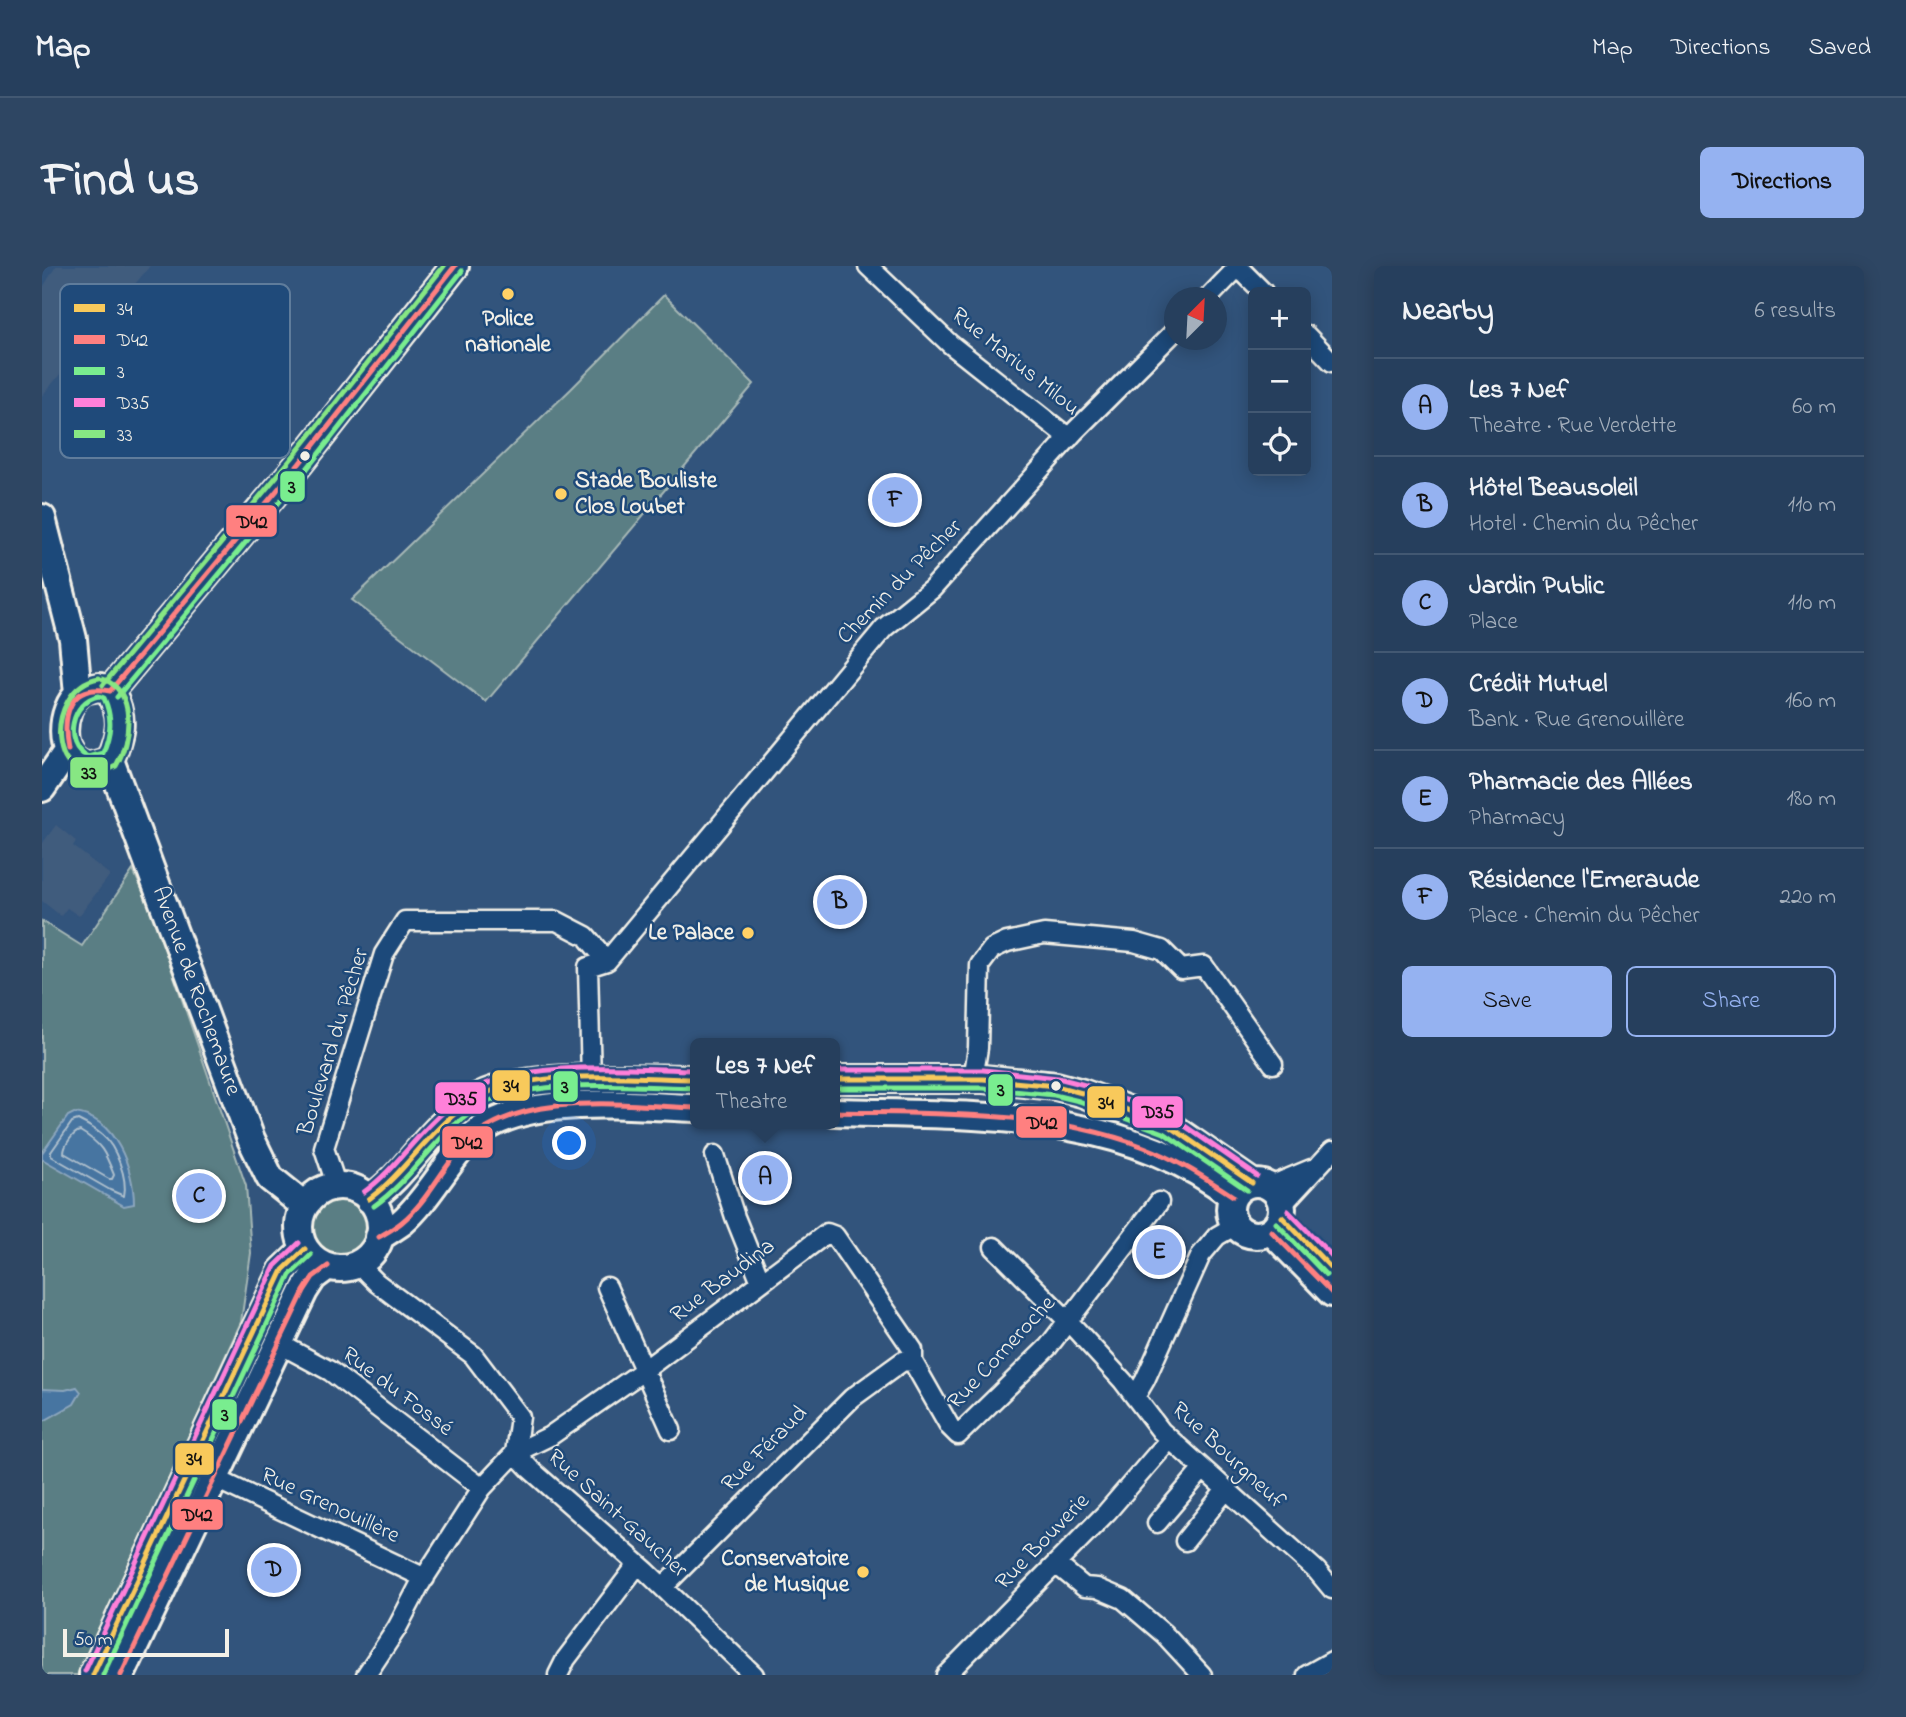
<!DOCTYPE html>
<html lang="en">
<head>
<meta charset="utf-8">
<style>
	body { margin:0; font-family:"Indie Flower",sans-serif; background:#2e4663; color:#f1f3f6 }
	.controls { position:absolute; right:21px; top:21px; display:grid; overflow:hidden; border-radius:10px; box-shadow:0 4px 18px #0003 }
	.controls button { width:63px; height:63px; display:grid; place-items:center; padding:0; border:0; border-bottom:2px solid #425872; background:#263f5d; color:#f1f3f6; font:35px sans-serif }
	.compass { position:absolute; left:1122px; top:21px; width:63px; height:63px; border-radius:50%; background:#263f5d; box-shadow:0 4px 18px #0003; rotate:24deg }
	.scale { position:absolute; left:21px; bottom:18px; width:166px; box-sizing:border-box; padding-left:7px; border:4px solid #f4f1e8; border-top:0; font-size:19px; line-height:24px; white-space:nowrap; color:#f4f1e8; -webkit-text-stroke:5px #1f4a7a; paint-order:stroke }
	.you { position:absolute; left:528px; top:878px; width:24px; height:24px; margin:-18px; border:5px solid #fff; border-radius:50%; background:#1a73e8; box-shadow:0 0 0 10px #1a73e833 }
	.badge { display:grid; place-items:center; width:46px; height:46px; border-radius:50%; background:#95b2f1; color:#111; font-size:23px; font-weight:700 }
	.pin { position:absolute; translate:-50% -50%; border:4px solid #fff; box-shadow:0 2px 7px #0006 }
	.popup { position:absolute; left:648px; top:772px; width:150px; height:91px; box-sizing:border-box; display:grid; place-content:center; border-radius:10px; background:#263f5d; filter:drop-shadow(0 2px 5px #0005); font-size:23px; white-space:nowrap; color:#a4afbc }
	.popup b { font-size:26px; color:#f1f3f6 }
	.popup::after { content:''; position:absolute; left:50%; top:100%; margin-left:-14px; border:14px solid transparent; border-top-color:#263f5d }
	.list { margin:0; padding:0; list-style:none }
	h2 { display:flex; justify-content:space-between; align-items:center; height:91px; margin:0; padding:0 28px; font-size:30px }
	h2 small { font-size:23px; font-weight:400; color:#a4afbc }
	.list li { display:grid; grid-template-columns:46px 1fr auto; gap:21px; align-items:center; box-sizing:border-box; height:98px; padding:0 28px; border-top:2px solid #425872 }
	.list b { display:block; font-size:26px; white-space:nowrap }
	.list p { margin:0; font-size:23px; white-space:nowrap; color:#a4afbc }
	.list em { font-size:23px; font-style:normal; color:#a4afbc }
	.actions { display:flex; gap:14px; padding:21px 28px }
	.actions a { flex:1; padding:16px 0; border:2px solid #95b2f1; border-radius:10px; text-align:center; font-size:24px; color:#95b2f1 }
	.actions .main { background:#95b2f1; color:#111 }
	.icon { flex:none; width:38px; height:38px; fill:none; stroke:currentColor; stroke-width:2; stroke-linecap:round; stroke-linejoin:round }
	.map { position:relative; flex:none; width:1290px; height:1409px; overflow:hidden; border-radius:10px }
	header { display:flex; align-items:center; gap:42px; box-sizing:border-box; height:98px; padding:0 35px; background:#263f5d; border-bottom:2px solid #425872 }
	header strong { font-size:33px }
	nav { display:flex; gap:38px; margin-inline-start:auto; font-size:24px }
	.intro { display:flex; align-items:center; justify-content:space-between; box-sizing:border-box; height:168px; padding:0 42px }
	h1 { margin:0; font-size:49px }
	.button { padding:18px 32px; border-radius:10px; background:#95b2f1; color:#111; font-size:24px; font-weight:700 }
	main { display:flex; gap:42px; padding:0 42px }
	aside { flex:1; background:#263f5d; border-radius:10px; box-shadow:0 4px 18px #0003 }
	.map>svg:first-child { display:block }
</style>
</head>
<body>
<header>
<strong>Map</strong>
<nav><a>Map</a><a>Directions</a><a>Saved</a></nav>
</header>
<div class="intro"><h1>Find us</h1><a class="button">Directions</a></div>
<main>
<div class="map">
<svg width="1290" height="1409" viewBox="0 0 1290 1409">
	<rect width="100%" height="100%" fill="#32547c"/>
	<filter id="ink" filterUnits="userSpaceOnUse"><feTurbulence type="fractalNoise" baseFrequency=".0143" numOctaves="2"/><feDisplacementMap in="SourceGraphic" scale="14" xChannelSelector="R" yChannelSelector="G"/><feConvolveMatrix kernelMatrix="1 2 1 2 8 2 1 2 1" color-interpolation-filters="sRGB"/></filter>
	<g filter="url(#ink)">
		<!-- built -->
		<path fill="#405b7d" d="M14,0H108L0,130V23Z
			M14,559L34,575L31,580L68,609L37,650L25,642L19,650L0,635V578Z"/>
		<!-- green -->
		<path fill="#5a7e84" stroke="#a7b8b6" stroke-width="2" d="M622,29L712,118L444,436L310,334L529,123Z
			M91,604L109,643L204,920L209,987L199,1056L37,1409H0V655L40,680Z
			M268 962a29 29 0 1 1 58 0a29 29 0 1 1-58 0Z"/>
		<!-- water -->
		<path fill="#4674a1" stroke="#8ca6bd" stroke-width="2" d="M52,148L58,155L53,186L37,184L42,151L46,152Z
			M32,847C74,851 92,904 92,938L82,940L0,893V887L26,850Z
			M35,1121L39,1126L32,1138L0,1156V1123L23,1124Z"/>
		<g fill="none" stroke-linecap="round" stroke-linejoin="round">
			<!-- shore -->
			<path stroke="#aebfcc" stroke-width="2" d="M36,854C44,858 53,863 60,869C74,880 86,913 82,930L68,924L9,890V886L30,856Z
				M38,865C60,878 63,886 72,909L70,913H67L22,887C22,880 31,866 38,865Z"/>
			<defs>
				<path id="street" d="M826,0L908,78L1027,172
					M1196,1L1221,26
					M1166,32L1197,0
					M1264,69L1290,96
					M549,813L546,701L565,695L842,362L890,323L1032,166L1132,66
					M931,813L936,782L938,699L950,683L965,676L1002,668L1092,676L1120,684L1139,703L1162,700L1231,798
					M673,889L693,951L719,1016
					M1228,920L1269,903
					M295,921L282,882L342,688L363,655H515L544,670L565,695
					M1241,938L1290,885
					M952,981L1026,1055L1081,1115L1119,1165L1275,1305L1290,1323
					M316,998L335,1017L431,1089L478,1151L473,1187L488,1203L605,1306L712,1409
					M565,1021L629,1164
					M236,1077L288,1105L440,1222
					M1093,1131L1103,1114L1159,989L1175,970L1194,959
					M172,1212L383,1312
					M1115,1257L1161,1203
					M1143,1275L1184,1224
					M1014,1298L1042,1321L1055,1322L1081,1333L1122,1368L1160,1409
					M621,1321L810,1132L861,1095L871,1096
					M324,1409L355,1362L377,1320L440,1222L473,1187L508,1170L601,1105L785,967L793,970L871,1084V1096L908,1161L916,1169L1006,1081L1117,936
					M516,1409L524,1393L596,1298
					M904,1409L1065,1246L1128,1173
					M1265,1409L1290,1395"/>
				<path id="secondary" d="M0,252L31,373L36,428
					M58,421L68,425C83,452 79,466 68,494C60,497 50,502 41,499C15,491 18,442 37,428C42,423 51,422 58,421Z
					M68,425L257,198L413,0
					M68,494L209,873L228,912L263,940
					M0,522L26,484
					M793,813H941L1014,820L1040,827L1126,859L1210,917
					M793,846C927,850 1080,842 1191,930
					M1188 943a26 26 0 1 1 52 0a26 26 0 1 1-52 0Z
					M257 961a41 41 0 1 1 82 0a41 41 0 1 1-82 0Z
					M327,933C362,911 379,875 410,850C418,844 427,836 436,831C482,805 598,813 653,813
					M1229,965L1290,1027
					M337,971C345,966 353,961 360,956C385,934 402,901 425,876C472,825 589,840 653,842
					M51,1409L241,1004L263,983
					M79,1409L262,1025L271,1011L286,1000"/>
			</defs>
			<!-- street casing -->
			<use href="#street" stroke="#f4f1e8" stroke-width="23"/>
			<!-- secondary casing -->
			<use href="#secondary" stroke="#f4f1e8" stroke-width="32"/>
			<!-- street -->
			<use href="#street" stroke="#1f4a7a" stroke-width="18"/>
			<!-- secondary -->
			<use href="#secondary" stroke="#1f4a7a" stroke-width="26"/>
			<defs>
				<path id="bus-1" d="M793,813H941L1014,820L1040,827L1126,859L1210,917
					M327,933C359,910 380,875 410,850C418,843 427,836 436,831C492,802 590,812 653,813
					M1240,951L1290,1003
					M51,1409L241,1004L263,983"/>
				<path id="bus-2" d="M57,430L62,432C71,452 69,467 61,487L46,491C19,478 30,434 57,430Z
					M75,431L264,204L420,5
					M793,822H941L1012,829L1037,835L1122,867L1205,924
					M332,940C365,917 385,883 415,857C423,851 432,843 441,838C497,811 591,821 653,822
					M1234,957L1284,1009
					M61,1409L248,1009L269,989"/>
				<path id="bus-3" d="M68,425L257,198L413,0
					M26,484C20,450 26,417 68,425
					M793,846C895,848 1005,844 1102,881C1134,893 1162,911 1191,930
					M1229,965L1290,1027
					M337,971C345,966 353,962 360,956C386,935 400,901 424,877C478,824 584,839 653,842
					M79,1409L262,1025L271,1011L286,1000"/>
				<path id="bus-4" d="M793,804H941L1016,812L1043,819L1130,851L1215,910
					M322,926C354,903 374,868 405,843C413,836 422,829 431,824C488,793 589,803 653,804
					M1246,945L1290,990
					M43,1405L233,1000L257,977"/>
				<path id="bus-5" d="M57,412C0,422 4,537 74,500C89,474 95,426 61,413
					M61,419L250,192L402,0"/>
			</defs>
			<!-- bus-1 casing -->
			<use href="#bus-1" stroke="#1f4a7a" stroke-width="10"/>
			<!-- bus-2 casing -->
			<use href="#bus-2" stroke="#1f4a7a" stroke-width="10"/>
			<!-- bus-3 casing -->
			<use href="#bus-3" stroke="#1f4a7a" stroke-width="10"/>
			<!-- bus-4 casing -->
			<use href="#bus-4" stroke="#1f4a7a" stroke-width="10"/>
			<!-- bus-5 casing -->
			<use href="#bus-5" stroke="#1f4a7a" stroke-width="10"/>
			<!-- bus-1 -->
			<use href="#bus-1" stroke="#f8c95b" stroke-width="5"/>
			<!-- bus-2 -->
			<use href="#bus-2" stroke="#79ed8f" stroke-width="5"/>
			<!-- bus-3 -->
			<use href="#bus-3" stroke="#ff8080" stroke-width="5"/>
			<!-- bus-4 -->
			<use href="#bus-4" stroke="#ff80d9" stroke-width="5"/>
			<!-- bus-5 -->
			<use href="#bus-5" stroke="#87e783" stroke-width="5"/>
		</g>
	</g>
	<!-- markers -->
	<g fill="#ffd166" stroke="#1f4a7a" stroke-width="2.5">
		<circle cx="466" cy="28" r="7"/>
		<circle cx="519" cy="228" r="7"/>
		<circle cx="706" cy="667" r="7"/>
		<circle cx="821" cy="1306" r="7"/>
	</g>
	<g fill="#f4f1e8" stroke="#1f4a7a" stroke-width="2.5">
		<circle cx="263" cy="190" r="6"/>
		<circle cx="1014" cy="820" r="6"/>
	</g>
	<g text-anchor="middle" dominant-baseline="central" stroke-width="5" stroke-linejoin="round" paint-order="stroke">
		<!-- poi labels -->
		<g font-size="23" font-weight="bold" fill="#f4f1e8" stroke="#1f4a7a" text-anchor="end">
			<text x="466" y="53" text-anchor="middle">Police<tspan x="466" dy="26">nationale</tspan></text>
			<text x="533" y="215" text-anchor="start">Stade Bouliste<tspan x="533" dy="26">Clos Loubet</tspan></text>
			<text x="692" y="667">Le Palace</text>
			<text x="807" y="1293">Conservatoire<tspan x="807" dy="26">de Musique</tspan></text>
		</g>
		<!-- street labels -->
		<g font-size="23" fill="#f4f1e8" stroke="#1f4a7a">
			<text transform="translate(973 96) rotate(39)">Rue Marius Milou</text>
			<text transform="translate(858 316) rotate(-45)">Chemin du Pêcher</text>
			<text transform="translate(154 725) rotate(70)">Avenue de Rochemaure</text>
			<text transform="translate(292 776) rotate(-73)">Boulevard du Pêcher</text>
			<text transform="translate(681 1015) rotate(-37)">Rue Baudina</text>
			<text transform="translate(960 1087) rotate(-47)">Rue Corneroche</text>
			<text transform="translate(355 1126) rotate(37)">Rue du Fossé</text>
			<text transform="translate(723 1183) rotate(-45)">Rue Féraud</text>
			<text transform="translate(1186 1190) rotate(43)">Rue Bourgneuf</text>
			<text transform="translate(288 1240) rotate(25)">Rue Grenouillère</text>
			<text transform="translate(575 1248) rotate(42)">Rue Saint-Gaucher</text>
			<text transform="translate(1001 1276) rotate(-46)">Rue Bouverie</text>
		</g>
	</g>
	<!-- legend -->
	<rect x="18" y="18" width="230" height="174" rx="10" fill="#1f4a7a" stroke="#5f7c9b" stroke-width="2"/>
	<rect x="32" y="38" width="31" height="8" fill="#f8c95b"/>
	<rect x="32" y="69" width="31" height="9" fill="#ff8080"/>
	<rect x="32" y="101" width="31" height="8" fill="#79ed8f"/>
	<rect x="32" y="132" width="31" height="9" fill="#ff80d9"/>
	<rect x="32" y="164" width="31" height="8" fill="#87e783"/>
	<g font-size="19" fill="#f4f1e8">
		<text x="75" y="49">34</text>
		<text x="75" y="80">D42</text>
		<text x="75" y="112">3</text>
		<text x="75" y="143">D35</text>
		<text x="75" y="175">33</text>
	</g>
	<g stroke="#1f4a7a" stroke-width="2.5">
		<rect x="237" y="204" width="27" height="33" rx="7" fill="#79ed8f"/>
		<rect x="183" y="238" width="53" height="34" rx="7" fill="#ff8080"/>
		<rect x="27" y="490" width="40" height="33" rx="7" fill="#87e783"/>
		<rect x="449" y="803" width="40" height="33" rx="7" fill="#f8c95b"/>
		<rect x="510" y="804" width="27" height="33" rx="7" fill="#79ed8f"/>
		<rect x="945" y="807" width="27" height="34" rx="7" fill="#79ed8f"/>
		<rect x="392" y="815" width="53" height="34" rx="7" fill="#ff80d9"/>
		<rect x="1044" y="819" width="40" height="34" rx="7" fill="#f8c95b"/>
		<rect x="1089" y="829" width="53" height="34" rx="7" fill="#ff80d9"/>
		<rect x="973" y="839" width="53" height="34" rx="7" fill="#ff8080"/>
		<rect x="399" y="859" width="53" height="34" rx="7" fill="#ff8080"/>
		<rect x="169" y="1132" width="27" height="33" rx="7" fill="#79ed8f"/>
		<rect x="132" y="1176" width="41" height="34" rx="7" fill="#f8c95b"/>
		<rect x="129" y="1232" width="53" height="33" rx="7" fill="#ff8080"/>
	</g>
	<g font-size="19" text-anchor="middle" font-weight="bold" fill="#111">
		<text x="250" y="227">3</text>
		<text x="210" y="262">D42</text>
		<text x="47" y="513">33</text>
		<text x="469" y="826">34</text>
		<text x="523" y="827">3</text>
		<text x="959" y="830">3</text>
		<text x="419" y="839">D35</text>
		<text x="1064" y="843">34</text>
		<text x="1116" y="852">D35</text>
		<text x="1000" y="863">D42</text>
		<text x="425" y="883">D42</text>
		<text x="183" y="1155">3</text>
		<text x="152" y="1199">34</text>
		<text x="155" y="1255">D42</text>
	</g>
</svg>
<div class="controls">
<button>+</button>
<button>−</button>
<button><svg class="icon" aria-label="locate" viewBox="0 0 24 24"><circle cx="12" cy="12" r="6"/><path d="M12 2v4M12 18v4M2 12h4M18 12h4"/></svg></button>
</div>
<svg class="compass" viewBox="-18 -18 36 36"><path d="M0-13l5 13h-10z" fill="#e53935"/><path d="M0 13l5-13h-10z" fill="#a4afbc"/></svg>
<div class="scale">50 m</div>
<div class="you"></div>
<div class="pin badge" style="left:723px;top:912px">A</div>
<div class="popup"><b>Les 7 Nef</b>Theatre</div>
<div class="pin badge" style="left:798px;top:636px">B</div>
<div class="pin badge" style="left:157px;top:930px">C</div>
<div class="pin badge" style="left:232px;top:1304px">D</div>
<div class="pin badge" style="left:1117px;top:986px">E</div>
<div class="pin badge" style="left:853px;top:234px">F</div>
</div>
<aside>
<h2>Nearby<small>6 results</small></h2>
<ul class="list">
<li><span class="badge">A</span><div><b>Les 7 Nef</b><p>Theatre · Rue Verdette</p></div><em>60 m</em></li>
<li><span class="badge">B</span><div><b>Hôtel Beausoleil</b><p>Hotel · Chemin du Pêcher</p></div><em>110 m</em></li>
<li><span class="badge">C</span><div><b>Jardin Public</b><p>Place</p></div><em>110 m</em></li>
<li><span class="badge">D</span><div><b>Crédit Mutuel</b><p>Bank · Rue Grenouillère</p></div><em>160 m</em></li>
<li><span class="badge">E</span><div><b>Pharmacie des Allées</b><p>Pharmacy</p></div><em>180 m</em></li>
<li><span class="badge">F</span><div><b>Résidence l'Emeraude</b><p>Place · Chemin du Pêcher</p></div><em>220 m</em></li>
</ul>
<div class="actions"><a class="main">Save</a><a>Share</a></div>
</aside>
</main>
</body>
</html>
